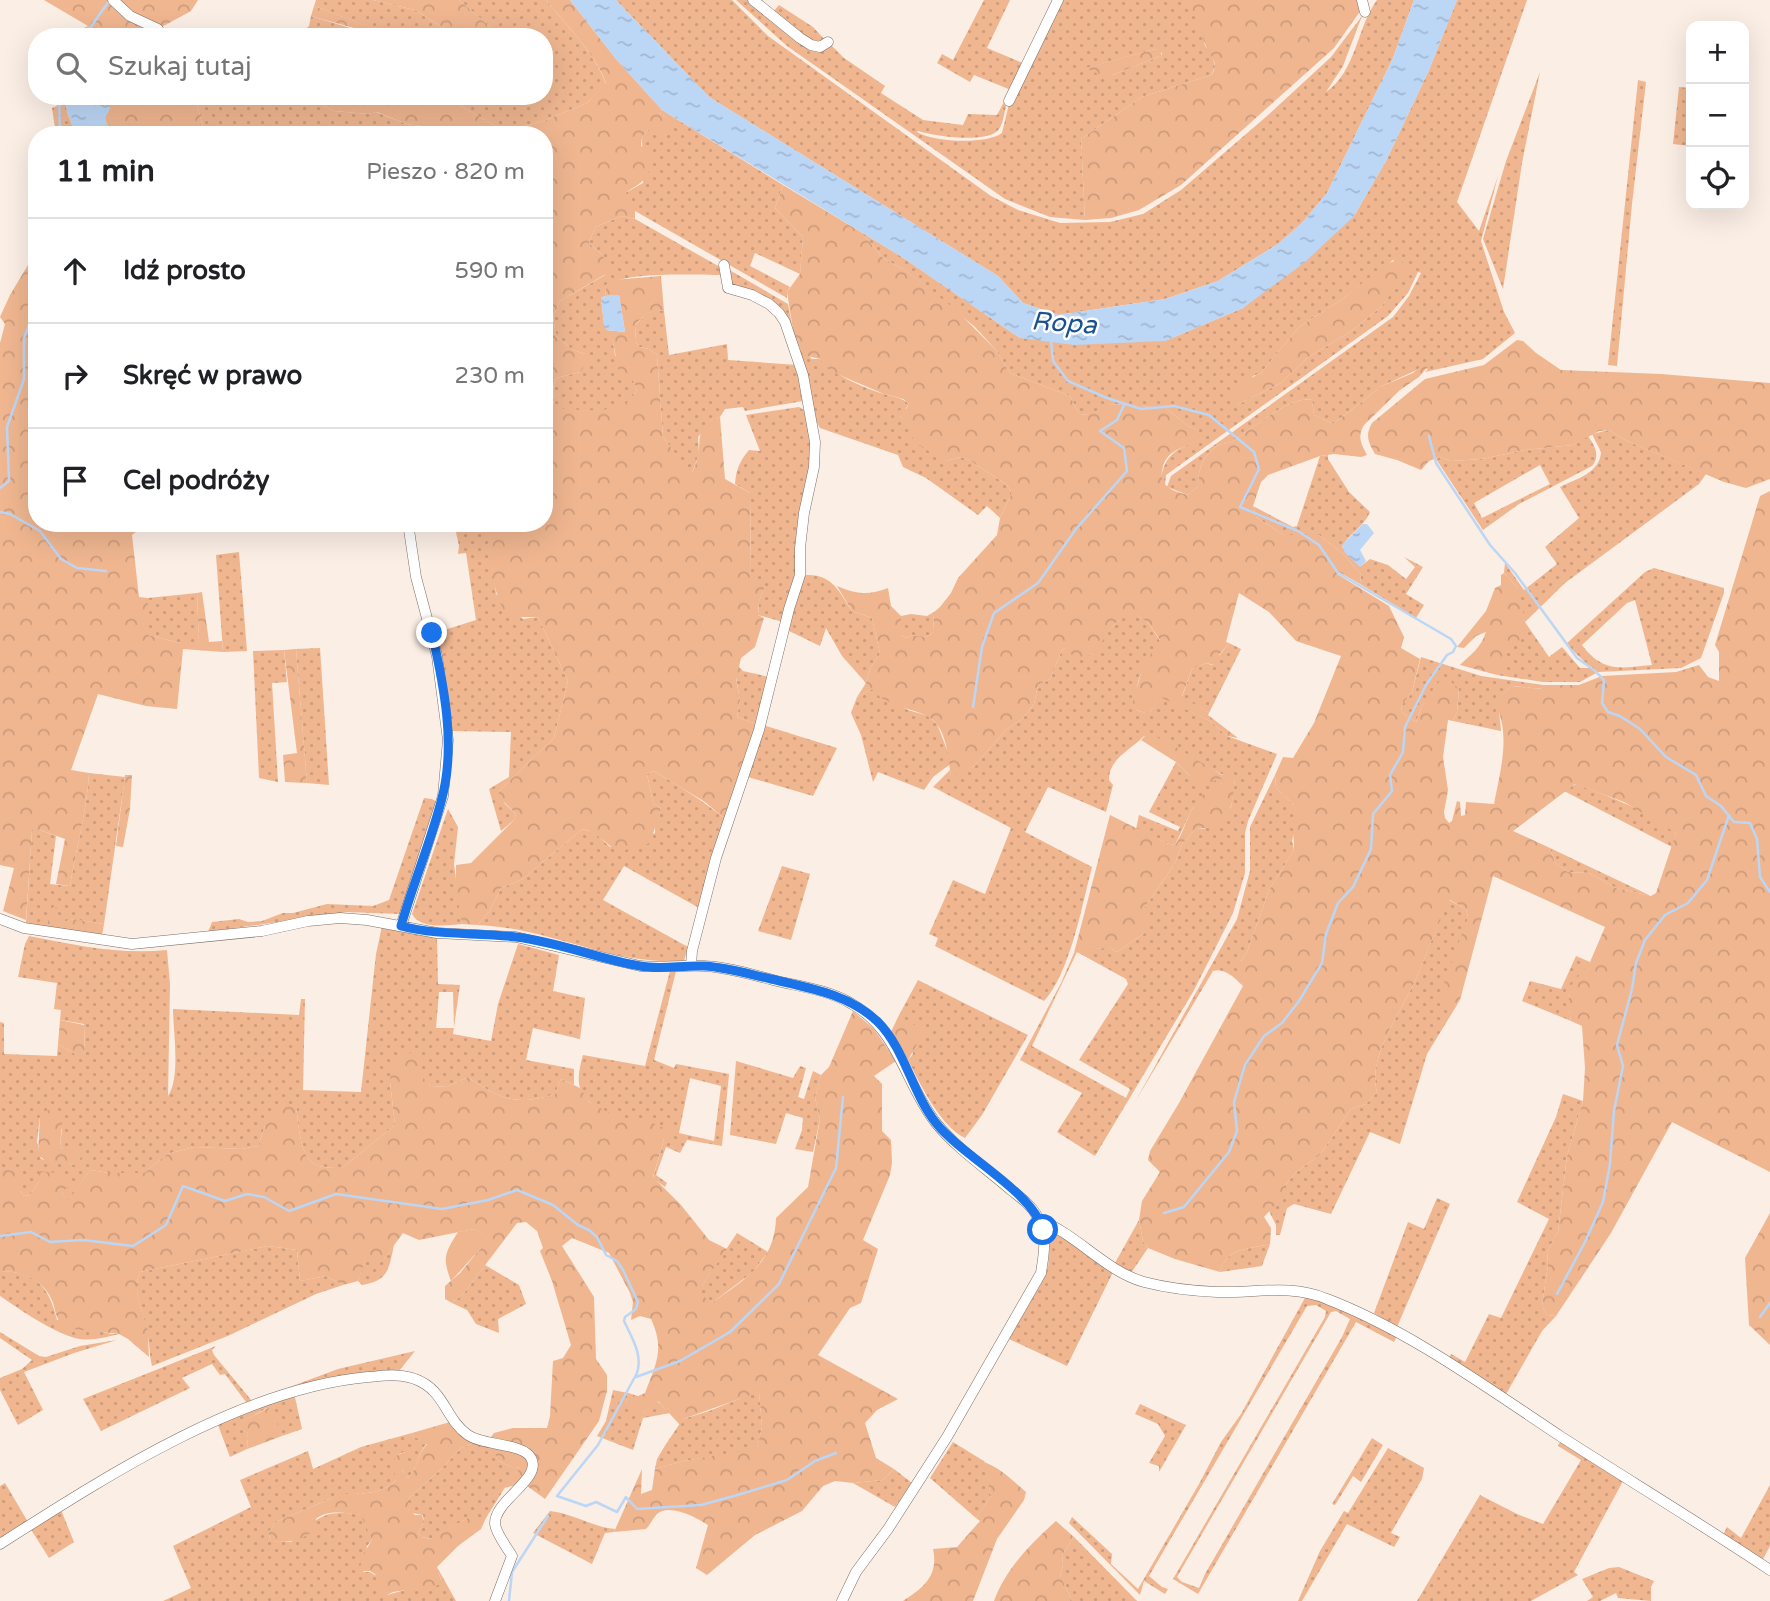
<!DOCTYPE html>
<html lang="pl">
<head>
<meta charset="utf-8">
<style>
	body { margin:0; font-family:"Varela Round",sans-serif; background:#f6f6f6; color:#202124 }
	.controls { position:absolute; right:21px; top:21px; display:grid; overflow:hidden; border-radius:14px; box-shadow:0 7px 28px #0002 }
	.controls button { width:63px; height:63px; display:grid; place-items:center; padding:0; border:0; border-bottom:2px solid #e0e0e0; background:#fff; color:#202124; font:35px sans-serif }
	.stop { position:absolute; width:21px; height:21px; margin:-16px; border:5px solid #1a73e8; border-radius:50%; background:#fff }
	.stop.end { background:#1a73e8; border-color:#fff; box-shadow:0 2px 7px #0008 }
	.list { margin:0; padding:0; list-style:none }
	h2 { display:flex; justify-content:space-between; align-items:center; height:91px; margin:0; padding:0 28px; font-size:30px }
	h2 small { font-size:23px; font-weight:400; color:#757577 }
	.list li { display:grid; grid-template-columns:46px 1fr auto; gap:21px; align-items:center; box-sizing:border-box; height:105px; padding:0 28px; border-top:2px solid #e0e0e0 }
	.list b { display:block; font-size:26px; white-space:nowrap }
	.list em { font-size:23px; font-style:normal; color:#757577 }
	.icon { flex:none; width:38px; height:38px; fill:none; stroke:currentColor; stroke-width:2; stroke-linecap:round; stroke-linejoin:round }
	.map { position:relative; flex:none; width:1770px; height:1601px; overflow:hidden }
	.search { position:absolute; background:#fff; box-shadow:0 7px 28px #0002; left:28px; top:28px; width:525px; height:77px; display:flex; align-items:center; gap:18px; box-sizing:border-box; padding:0 24px; border-radius:28px; color:#757577; font-size:26px }
	.panel { position:absolute; background:#fff; box-shadow:0 7px 28px #0002; left:28px; top:126px; width:525px; height:406px; border-radius:28px }
	.map>svg:first-child { display:block }
</style>
</head>
<body>
<div class="map">
<svg width="1770" height="1601" viewBox="0 0 1770 1601">
	<defs>
		<pattern id="grass-dots" width="8" height="8" patternUnits="userSpaceOnUse" patternTransform="scale(1.75)"><rect width="8" height="8" fill="#efb690"/><path d="M2 2h.1M6 6h.1" fill="none" stroke="#cd9c7c" stroke-width="1.8" stroke-linecap="round"/></pattern>
		<pattern id="forest-crowns" width="20" height="18" patternUnits="userSpaceOnUse" patternTransform="scale(1.75)"><rect width="20" height="18" fill="#efb690"/><path d="M2 6a3 3 0 1 1 6 0M12 15a3 3 0 1 1 6 0" fill="none" stroke="#cd9c7c"/></pattern>
		<pattern id="water-ripples" width="26" height="14" patternUnits="userSpaceOnUse" patternTransform="scale(1.75)"><rect width="26" height="14" fill="#bcd6f5"/><path d="M2 4q2-2 4 0t4 0M15 11q2-2 4 0t4 0" fill="none" stroke="#a2b7d2"/></pattern>
	</defs>
	<rect width="100%" height="100%" fill="#fbeee5"/>
	<!-- grass -->
	<path fill="url(#grass-dots)" fill-rule="evenodd" d="M316,0H373L415,10L458,37H386V33L314,6Z
		M459,0H546C566,25 595,53 606,84L587,103L546,120L506,132L457,104L437,96H544V37H502Z
		M616,0H732L768,36L991,196L1018,210L1060,223L1110,222L1143,214L1181,190L1267,116L1331,57L1362,16L1343,66L1326,92C1357,70 1356,29 1377,0H1414L1393,58L1327,193L1302,223L1278,244L1218,281L1165,299L1058,315L1023,303L998,276L709,97Z
		M736,0H749L803,44L829,43L844,58L885,86L881,93L923,120L963,125L968,114L997,115L1005,100H1008C1004,109 1004,127 996,132C981,143 934,136 918,131L917,132C933,142 986,145 1002,133L1009,104L1061,0H1189L1202,31L1205,46L1212,53L1215,67L1211,75L1142,97L1081,139L1085,220L1050,217L1005,199L787,46ZM1155,49L1162,53L1161,56L1112,75L1087,68Z
		M984,0H1010L987,48L1025,64L1011,90L974,75L970,82L937,63L942,54L953,60Z
		M1457,0H1527L1457,202L1479,231L1498,176L1481,241L1504,312L1515,333L1483,359L1425,372L1428,369L1421,368L1382,386L1333,424L1314,415L1312,400C1291,395 1252,428 1235,440C1229,444 1221,443 1215,447C1202,457 1198,471 1198,486L1188,495L1167,487L1171,476L1393,317L1409,296L1421,273L1418,272L1408,293L1388,316L1166,475L1165,485L1161,479C1165,452 1179,449 1202,438L1198,430L1188,426L1166,408L1110,404L1092,415L1079,414L1070,396L1010,373L996,350L975,327L905,270L884,259L861,232L902,257L1020,338L1165,341L1243,308L1354,216L1386,161L1429,70ZM1393,260L1407,269L1382,306L1353,330L1307,358L1281,383L1237,405L1253,376L1261,373L1299,327L1341,300Z
		M779,5L813,27L826,41L815,45L773,12Z
		M311,16L380,37H297L309,26Z
		M1540,72L1522,163L1503,289L1483,239L1506,161Z
		M1638,80L1646,82L1632,204L1617,366L1608,365Z
		M1679,87L1691,88V146L1673,144Z
		M56,96H65L67,112L76,135H56L52,108L57,106Z
		M195,96H306L334,111L368,114L376,112L406,124L421,126L435,135H205Z
		M662,110L783,185L775,208L803,237L800,274L755,253L750,266L790,287L787,292V298L635,211L625,193L643,183L642,137L649,129L671,122L658,111Z
		M622,216L635,219L720,267L721,275C696,275 624,271 606,286L605,296L601,298L604,324L613,342L615,355L633,380L637,390C634,394 630,401 626,404C610,414 572,411 554,408L553,388L556,378L580,372L585,354L573,350L556,336L553,317L560,301L605,275L602,255L589,243L595,227Z
		M726,268L788,304L792,325L784,313L729,285Z
		M656,310L664,311L669,355L727,344L728,360L797,365L803,401L745,411L743,407L725,409L720,417L711,421L698,437L699,454L692,473L690,474L663,437L657,355L649,349L639,347L636,342L635,325L646,314Z
		M799,348L812,359H820C835,376 862,387 884,394C893,397 902,397 909,404L900,416L946,461L961,457L969,460L1006,484L1012,493L1000,518L987,506L978,515L926,478L903,467L898,455L820,428L815,419Z
		M799,407L807,412L811,455L798,577L783,622L758,615L759,601L765,587L751,577L750,493L735,484C736,469 740,461 749,450L760,451L746,415Z
		M1609,430L1627,441L1706,474L1699,484L1565,583L1525,622L1549,657L1562,647L1580,668H1588L1589,666L1566,644L1645,572L1654,568L1724,588V593L1701,658L1681,668L1598,672L1580,682H1543L1497,675L1500,672L1502,661L1525,622L1517,595V587L1504,573L1505,563L1524,590L1557,564L1545,547L1579,518L1560,487C1576,479 1600,473 1601,452L1592,434ZM1635,600L1652,665C1620,668 1603,673 1582,645L1627,603Z
		M1588,436C1594,445 1601,455 1592,466L1519,504L1483,530L1436,459L1440,457L1451,461L1482,459L1525,450L1573,445ZM1540,465L1550,484L1482,518L1474,503Z
		M1328,455V459L1349,492L1370,512C1364,527 1349,533 1342,547L1361,566L1370,559L1388,565L1406,579L1415,567L1404,557L1423,567L1406,594L1424,605L1416,618L1360,584L1361,574L1342,553L1319,535H1284L1257,518L1253,506L1293,527L1297,526L1320,456Z
		M454,523H488L496,594L523,619L538,617L568,681L554,738L499,791L505,804L516,814L514,820L501,831L489,789L509,777L511,732L451,731L435,633L476,620L466,553L458,554L459,546Z
		M239,552L247,651L223,652L216,555Z
		M806,575C833,574 839,592 852,611L872,618L880,654L871,667L866,683L842,656L826,628L820,646L785,629L802,580Z
		M197,593L199,643H180L148,635V598Z
		M934,612L933,632L927,637L912,635L907,638L901,635V616L911,614L927,616Z
		M1135,613L1149,624L1160,641C1143,669 1135,675 1136,710L1149,714L1160,696L1210,721L1227,736L1277,754L1248,821L1245,833V873L1233,913L1193,992L1095,1156L1057,1132L1082,1093L1020,1060L1061,983L1074,953C1084,949 1098,948 1110,948L1117,952L1146,932L1145,907L1175,863L1182,844L1196,829H1204L1231,808L1235,779C1201,769 1180,743 1144,736C1131,750 1109,758 1109,780L1113,785L1106,812L1048,787L1025,832L1092,867C1082,905 1070,973 1044,1001L935,946L938,938L929,934L953,880L985,894L1011,828L933,787L950,770L951,776L974,766L1006,730L1022,719L1034,704L1038,685L1050,679L1062,650L1065,648L1091,655C1103,637 1113,619 1135,613ZM1077,952L1126,979L1128,984L1079,1060L1130,1089L1126,1098L1032,1046Z
		M1229,643L1241,649L1209,713L1182,697L1192,669L1206,663L1212,665Z
		M320,648L329,785L307,783L296,649Z
		M284,650L287,682L272,683L278,782L259,778L253,651Z
		M1421,657L1481,676L1544,685V689L1511,686L1495,702L1499,711L1501,731L1453,721L1457,712L1459,689L1423,703L1416,722L1402,712L1401,706L1412,692Z
		M743,671L769,677L759,725L737,717L740,700L736,677Z
		M872,689L908,710L928,716L937,724L949,755V765L933,777L924,790L878,772L873,782L861,735L851,713L857,697Z
		M763,725L837,748L813,796L748,777Z
		M1176,762L1190,776L1215,780L1221,779L1222,783L1217,790L1193,807L1175,845L1166,843L1136,829L1139,815L1178,831L1180,827L1149,812Z
		M654,771C679,786 704,801 726,820L701,909L624,866L603,900L688,947L684,961C613,966 547,927 477,925L489,912L501,888L523,879L582,829L595,833L610,847L655,833V825L661,808L653,803L647,774Z
		M89,773L125,777L104,924L74,919L46,927L26,923L32,830H40L56,836L50,884L70,886C76,848 87,811 89,773Z
		M1275,775L1276,788L1292,803L1299,814L1292,841L1294,850L1269,890L1247,952L1241,961L1243,986C1235,978 1224,967 1213,971L1135,1102L1237,919L1250,871V827Z
		M1576,784C1611,797 1646,810 1676,833L1672,847L1564,791Z
		M424,798L432,799L437,802L400,914L347,912L208,932L212,922L239,919L248,922L262,921L283,913H293L327,904L373,906L389,900Z
		M448,809L458,827L454,864L462,924C447,925 421,930 412,914Z
		M1550,848L1651,896L1616,888L1589,873L1568,872L1555,863Z
		M782,866L810,874L791,940L758,931Z
		M1449,900L1466,909L1468,917L1454,1006L1460,1000L1427,1054L1400,1144L1370,1132L1331,1214L1294,1204L1287,1208L1280,1235H1276V1225L1269,1211L1286,1184L1296,1172L1320,1155L1351,1109L1366,1104L1377,1092C1367,1057 1401,1012 1415,981C1427,954 1436,926 1449,900Z
		M382,926L437,937L438,984L460,985L453,1034L491,1041L498,1004L518,944L559,955L553,991L585,998L580,1039L533,1028L526,1060L574,1069V1085L561,1079L555,1094C517,1106 500,1100 468,1077L448,1086L431,1087L421,1076L390,1082L395,1125L342,1168C335,1168 326,1168 319,1166C299,1160 299,1124 296,1107L265,1126L258,1146L241,1149L194,1147L167,1154L144,1173H109L90,1170L68,1202L62,1192L39,1171V1182L30,1195L24,1196L5,1171L0,1168V1022L4,1023V1054L57,1056L58,1044L77,1055L85,1054L84,1024L60,1020L61,1010L54,1009L57,983L18,977L25,944L29,936C75,945 120,955 167,950L170,984L168,1096C181,1076 173,1032 173,1009L299,1015L301,999H305L303,1090L361,1092L376,954ZM439,992H453L454,1028H436ZM40,1116L62,1129L60,1147L63,1149H81L74,1165L41,1159L37,1142Z
		M1576,956L1590,962C1574,988 1565,986 1571,1021L1522,1001L1530,981L1561,989Z
		M670,971H676L654,1060L674,1068L676,1064L729,1074L722,1146L687,1140L680,1153L666,1147L656,1175L667,1183L665,1187L653,1178L664,1139L658,1127C635,1121 589,1115 580,1088C577,1078 580,1065 583,1055L645,1066ZM690,1078L721,1086L714,1141L679,1133Z
		M918,980L1028,1035L982,1115L965,1138C941,1127 920,1084 908,1060L913,1054L898,1017Z
		M736,1061L793,1078L800,1066L806,1068L798,1097L804,1099L813,1071L821,1075L815,1098L820,1119L813,1152L795,1149L802,1130L803,1118L786,1113L776,1144L730,1135Z
		M1563,1094L1583,1101L1567,1156L1558,1232L1547,1252L1548,1264L1542,1306L1547,1315L1556,1316L1542,1331L1505,1396L1449,1358L1451,1354L1465,1362L1489,1314L1501,1318L1549,1219L1517,1202L1556,1117Z
		M1437,1198L1450,1204L1397,1327L1374,1313L1408,1222L1424,1229Z
		M1139,1220L1143,1241L1148,1248L1131,1273L1115,1263Z
		M1051,1232L1059,1235L1113,1272L1067,1366L1009,1339L1041,1284L1048,1267Z
		M737,1233L768,1252L753,1272L713,1302L700,1295L703,1284Z
		M1270,1244L1262,1266L1220,1272C1228,1246 1248,1250 1270,1244Z
		M394,1245C389,1268 389,1281 362,1285L358,1281L366,1257L384,1259Z
		M268,1246L297,1250L300,1281L326,1276L343,1285L316,1294L230,1335L152,1366C149,1354 150,1344 147,1332C144,1312 131,1292 140,1272Z
		M485,1265L519,1285L526,1304L498,1319L499,1333L476,1324L467,1310L452,1303L464,1293Z
		M0,1271C36,1272 49,1286 57,1320L111,1334H119C106,1337 93,1341 80,1339C58,1336 19,1309 0,1296Z
		M1306,1296L1345,1308L1397,1336L1394,1342L1356,1322L1198,1594L1173,1579L1325,1317L1326,1311L1316,1305L1307,1306L1149,1576L1162,1587L1168,1589L1165,1594L1144,1581L1140,1595L1069,1523L1072,1517L1112,1554L1111,1564L1138,1589L1199,1484L1221,1442L1241,1414ZM1336,1311L1350,1319L1342,1337L1205,1574L1199,1588L1182,1582L1177,1577L1331,1312Z
		M0,1332L39,1356L46,1357L80,1346L117,1340L74,1353L24,1372L43,1410L18,1425L0,1390V1378L22,1369L32,1360L0,1338Z
		M216,1346L212,1350L214,1355L252,1401L338,1369L415,1351L399,1371C347,1374 299,1382 251,1405L246,1402L225,1374L220,1375L212,1364L182,1378L190,1388L101,1431L83,1399Z
		M613,1390L628,1393L626,1402L644,1413L657,1401L670,1413L643,1418L633,1450L597,1436L606,1421Z
		M759,1391L762,1427L757,1449L684,1461L655,1469L657,1459L666,1444L683,1419L709,1411Z
		M294,1393L302,1429L282,1436L267,1408L235,1426L248,1433L247,1449L230,1457L218,1425Z
		M1140,1404L1186,1425L1159,1472V1466L1149,1463L1165,1436L1158,1424L1135,1414Z
		M412,1433L413,1436L427,1443C417,1454 418,1468 408,1478L402,1471L407,1458L404,1452L395,1456L396,1480C383,1494 362,1494 344,1494V1498H332L276,1522L268,1533L271,1541L291,1542C319,1517 322,1509 362,1515L372,1540L367,1546L363,1572C377,1570 381,1584 387,1595L441,1580L437,1567L456,1601H163L191,1588L173,1546L251,1507L240,1480L308,1451L313,1469L361,1447Z
		M1372,1438L1383,1445L1361,1482L1353,1476L1335,1505L1332,1504Z
		M1561,1440L1623,1481L1574,1572L1578,1575L1531,1601H1417L1480,1495L1517,1514L1543,1524L1581,1460L1558,1446Z
		M953,1442L987,1463L984,1462L991,1496L976,1518L930,1478Z
		M474,1443L495,1449L497,1460L511,1467L520,1468L504,1489L486,1518H468L431,1539L422,1537L418,1533L424,1522L423,1515L411,1513L408,1509V1499L440,1470L461,1448Z
		M1388,1448L1424,1468L1422,1479L1391,1533L1400,1537L1394,1547L1347,1524L1302,1601H1298L1320,1551L1344,1511L1348,1513Z
		M894,1469L912,1483L895,1507L853,1483L883,1480Z
		M5,1483L28,1522L0,1539V1486Z
		M1770,1485V1546L1762,1561L1723,1535L1727,1527L1741,1538Z
		M61,1510L74,1542L49,1558L30,1528Z
		M550,1511C572,1513 592,1527 615,1529L614,1532L605,1533L592,1564L533,1533Z
		M1074,1537L1137,1601H1072L1060,1575L1063,1565L1062,1555Z
		M1619,1567L1654,1581L1651,1587V1601L1618,1598L1616,1593L1600,1601H1587L1593,1597L1582,1579L1609,1568Z"/>
	<!-- forest -->
	<path fill="url(#forest-crowns)" fill-rule="evenodd" d="M44,0H198L191,11L158,29L172,37H65L88,26Z
		M373,0H459L502,37H458L415,10Z
		M546,0H570L616,59L662,110L659,112L672,122L662,133L649,129L642,137L641,146L653,154C648,180 647,179 625,193L635,208V219L622,216L595,227L589,243L602,255L611,271L560,301L553,317L556,336L573,350L585,354L587,363L580,372L556,378L553,388L554,407C572,410 609,414 626,403C630,401 634,394 637,390L633,380L619,373L613,342L606,330L625,332L619,295L605,296L606,286L613,280L661,276L664,311C650,310 644,315 635,325L636,342L639,347L649,349L657,355L663,437L690,473H692C695,466 698,459 699,451C700,432 699,425 720,417L725,479L750,493L751,577L761,580L765,587L759,601L758,615L764,618L755,647L741,658L739,667L743,671L736,678L740,700L737,717L759,725L726,820L705,802L654,771L647,774L653,803L661,808C657,820 655,832 648,844L629,848L621,853C607,846 598,832 582,829L523,879L501,888L489,912L477,925L462,924L456,890V865L471,863L514,820L516,814L499,797V791L554,738L568,681L538,617H508C490,592 491,554 488,523H544V135H435L421,126L406,124L377,112L368,114L334,111L306,96H437L457,104L506,132L546,120L587,103L606,83C595,53 566,25 546,0Z
		M1189,0H1359L1361,10L1334,48L1181,185L1139,210L1111,218L1085,220L1081,139L1142,97L1211,75C1221,62 1209,56 1205,44C1200,29 1193,15 1189,0Z
		M314,6L387,33L386,37L311,16Z
		M1155,49L1161,51V56L1112,75H1100L1086,68Z
		M104,96H195L205,135H110L105,118L108,103Z
		M783,185L861,232L884,259L905,270L955,309L996,350L1010,373L1070,396L1079,414C1090,415 1097,415 1104,405L1110,404L1166,408L1188,426L1198,430L1203,438C1193,443 1181,447 1172,453C1168,456 1164,461 1163,467C1157,486 1172,491 1188,495L1198,486C1198,471 1202,457 1215,447C1221,443 1229,444 1235,440C1252,428 1291,395 1312,400L1314,415L1333,424L1382,386L1413,373L1426,362L1430,364L1419,377L1400,390L1364,425C1357,436 1361,444 1367,455L1361,457L1334,454L1320,456L1268,475L1261,482L1253,506L1257,518L1284,535H1319L1342,553L1361,574L1360,584L1339,572L1337,574L1389,606L1404,637L1401,648L1420,659L1412,692L1401,706L1402,712L1416,722L1423,703L1441,679H1448L1459,689L1457,712L1453,721L1448,720L1443,757L1448,790L1444,812L1445,818L1449,823L1452,821L1457,801L1460,802L1461,816L1465,815L1466,802L1494,804C1500,772 1512,732 1494,702L1511,686L1543,689L1544,685H1579L1602,676L1676,672L1699,665L1708,677L1719,681V652L1715,645L1760,496L1770,491V1172L1672,1122L1611,1233L1556,1316L1547,1315L1542,1306L1548,1264L1547,1252L1558,1232L1567,1156L1583,1101L1585,1068L1582,1026L1571,1021L1568,1003L1572,984L1590,962L1605,927L1493,876L1460,1000L1454,1006L1444,1009L1439,997L1468,917L1466,909L1450,900C1436,926 1427,954 1415,981C1401,1012 1367,1057 1377,1092L1366,1104L1351,1109L1320,1155L1296,1172L1286,1184L1274,1206L1264,1217L1271,1228L1270,1244C1248,1250 1228,1246 1220,1272L1175,1259L1148,1248L1143,1241L1139,1220L1142,1201L1160,1172L1148,1160L1150,1151L1179,1103L1243,986C1241,969 1234,970 1247,952L1269,890L1294,850L1293,821L1298,814L1292,803L1276,788L1275,775L1283,757L1293,758L1314,723L1341,656L1296,641L1269,612L1239,593L1226,642L1229,643L1219,655V666L1206,663L1192,669L1182,696L1209,713L1208,715L1238,738L1227,736L1210,721L1160,697L1149,714L1136,710L1132,705L1143,666L1160,640L1149,624L1136,614C1105,621 1109,639 1092,654C1088,657 1081,658 1076,659L1065,648L1062,650L1050,679L1038,685L1034,704L1022,719L1006,730L974,766L951,777C948,757 947,726 927,716C917,711 905,709 895,704C885,700 879,698 872,689L857,697L866,683L871,667L880,654L872,618L852,611L837,586C856,594 868,596 888,588L891,606L901,616V635L907,638L912,635L927,637L933,632L934,612L940,607L951,593L958,578L997,535L1000,518L1012,493L1006,484L969,460L961,457L946,461L920,446L909,434L910,427L900,416L899,410L906,409L909,404L904,399L884,394L830,371L820,359L803,355L794,336L787,292L800,274L803,237L775,208ZM1575,784L1624,802L1676,833L1656,893L1651,896L1616,888L1589,873L1568,872L1555,863L1550,848L1513,831Z
		M37,250V523H153L142,527L132,535L139,597L148,598V635L180,643H199L197,593L202,592L209,642L222,641L223,652L183,649L177,709L146,706L98,694L71,770L89,773C87,811 76,848 70,886L56,884L65,839L40,830H32L26,920L3,911L14,868L0,865V343L5,324L0,317L10,295Z
		M1401,259L1408,269L1382,306L1353,330L1307,358L1281,383L1237,405L1232,403L1231,399C1239,388 1248,378 1261,373L1299,327L1341,300L1388,263Z
		M1517,340L1523,341L1536,353L1561,370L1661,374L1770,383V479L1746,488L1724,482L1627,441L1609,430L1599,431L1573,445L1525,450L1482,459L1451,461L1440,457L1429,461L1421,470L1397,460L1375,454C1368,442 1365,435 1372,423L1425,379L1484,365Z
		M1504,573L1517,587C1516,599 1525,610 1525,622C1525,632 1517,647 1508,651L1500,673L1497,675L1460,665C1471,654 1481,648 1486,632L1476,636L1464,648L1457,647L1486,611L1495,588L1501,585V575Z
		M296,649L307,783L285,782L283,755L297,753L284,650Z
		M1147,734L1164,740L1222,775L1231,774L1235,779C1232,809 1231,828 1196,829L1182,844L1175,863L1145,907L1149,915L1146,932L1117,952L1110,948C1098,948 1085,950 1074,953L1110,815L1166,843L1175,845C1188,828 1190,792 1217,789L1222,783L1221,779L1203,784L1193,779L1176,762L1141,740Z
		M125,775H132L130,809L123,847L116,846Z
		M53,907L58,908L57,923L74,919L104,924L102,936L46,927Z
		M853,1011L874,1029L896,1061L874,1076L882,1084V1131L891,1140L892,1163L890,1175L863,1240L878,1249L861,1303L850,1308L818,1355L898,1399L877,1410L865,1423L876,1458L894,1469L883,1480L853,1483L835,1481L823,1486L802,1511L755,1535L707,1575L696,1568L708,1525C696,1517 669,1503 657,1514C653,1518 650,1525 646,1529L614,1532L642,1469L641,1494L652,1490L655,1469L684,1461L757,1448L762,1427L759,1392L683,1419L680,1425L658,1401L644,1413L629,1409L626,1402L628,1393L638,1396L645,1393C656,1364 665,1349 651,1319L640,1316L631,1320L633,1302L630,1293L609,1253L572,1238L562,1246L594,1297L596,1359L607,1375V1391L599,1421L545,1499L523,1483L504,1488L520,1468L511,1467L497,1460L491,1437L494,1433L513,1428H547L550,1416L553,1361L563,1358L571,1345L552,1281L540,1251L543,1248L537,1231L526,1222L517,1223L464,1293L452,1303L445,1299V1286L460,1273L489,1238L474,1229L419,1240L403,1233L384,1259L374,1260L366,1258L358,1281L343,1285L326,1276L300,1281L297,1250L268,1246L140,1272C132,1289 142,1311 147,1327C149,1337 148,1347 149,1357L128,1339L119,1334L64,1328C57,1320 56,1314 53,1303C45,1280 22,1271 0,1271V1168L17,1172L21,1184L20,1191L24,1196L30,1195L39,1182V1171L66,1174L71,1178L69,1186L62,1192L68,1201L90,1170L109,1173H144L167,1154L194,1147L241,1149L258,1146L265,1126L280,1105L296,1107C299,1124 299,1160 319,1166C326,1168 335,1168 342,1168L395,1125L390,1082L392,1063L407,1051L420,1059L421,1075L431,1087L448,1086L468,1077C500,1100 517,1106 555,1094L561,1079L580,1088L589,1102L613,1115L643,1123L650,1120L658,1127L672,1126V1134L664,1139L653,1177L681,1205L709,1240L727,1249L703,1284L701,1295L713,1302C746,1279 775,1261 776,1218L808,1187L820,1119L815,1098L821,1075L829,1067Z
		M898,1017L925,1030L908,1060L891,1032Z
		M60,1020L84,1025L85,1055H77L58,1044Z
		M51,1110L63,1111L60,1147L63,1149H82L80,1161L74,1165L46,1161L38,1155L40,1116L44,1111Z
		M1770,1213V1345L1749,1325L1745,1258Z
		M268,1408L273,1413L282,1436L247,1449L248,1433L234,1426Z
		M450,1422L474,1443L461,1448L440,1470L408,1499V1509L415,1515H422L424,1522L418,1533L422,1537L430,1539L468,1518H486L481,1529L458,1546L437,1567L441,1580L439,1585L393,1592L387,1595L378,1589L375,1574L370,1571H359L364,1553L372,1540L361,1515C347,1513 327,1509 316,1519V1527C305,1541 288,1543 271,1541L268,1533L276,1522L332,1498H343L344,1494C362,1494 383,1494 396,1480L393,1466L395,1456L405,1452L408,1458L402,1471L408,1478C418,1468 417,1454 427,1444L413,1436L412,1433Z
		M983,1462C999,1466 1014,1482 1026,1492L1024,1500L997,1539L973,1601H903C923,1588 939,1576 933,1549L957,1547L980,1521L976,1518L991,1496Z
		M1056,1521L1074,1537L1062,1555L1063,1565L1060,1575L1072,1601H994C1005,1570 1031,1543 1056,1521Z"/>
	<!-- garden -->
	<path fill="#efb690" d="M474,1229L490,1238L451,1281C442,1257 445,1253 458,1232Z"/>
	<!-- water -->
	<path fill="url(#water-ripples)" d="M570,0H616L709,97L998,276L1023,303L1058,315L1165,299L1218,281L1278,244L1302,223L1327,193L1393,58L1414,0H1457L1429,70L1386,161L1354,216L1304,263L1243,308L1165,341L1074,345L1020,338L902,257L662,110L616,59Z
		M65,96H104L110,109L105,118L110,135H76L67,112Z
		M608,295H619L625,332L606,330L604,325L601,298Z
		M1363,524H1367L1374,533L1360,550L1366,561L1360,567L1345,553L1342,545Z"/>
	<g fill="none" stroke-linecap="round" stroke-linejoin="round">
		<!-- stream -->
		<path stroke="#bcd6f5" stroke-width="2.5" d="M66,37L90,28L109,1
			M59,96L60,135
			M1051,341L1053,361L1068,381L1107,398L1141,409L1174,406L1209,415L1254,452L1259,469L1240,507L1298,531L1319,545L1338,573L1451,639L1456,646L1453,652L1447,655L1426,685L1405,727L1403,752L1390,775L1392,791L1373,814L1371,849L1353,887L1338,903L1326,934L1322,963L1299,1001L1282,1023L1264,1036L1245,1065L1234,1102L1237,1131L1229,1152L1184,1207L1164,1213
			M1429,436L1436,463L1490,545L1515,573L1577,658L1594,670L1604,680L1602,703L1608,712L1620,716L1640,729L1666,757L1696,775L1706,796L1721,806L1734,822L1750,823L1757,839L1760,877L1770,892
			M0,488L9,481L7,427L24,379V338L37,305
			M0,512L10,514L40,531L61,559L77,568L106,571
			M973,707L982,647L994,613L1038,583L1076,529L1127,471L1124,448L1100,431L1117,420L1124,405
			M0,1236L31,1232L50,1242L83,1240L133,1246L166,1225L183,1186L225,1201L247,1194L264,1197L289,1211L336,1194L442,1209L488,1200L517,1190L553,1205L578,1225L589,1230L597,1237L606,1255L617,1261L623,1270L638,1302L636,1309L625,1317L624,1321C632,1338 643,1355 637,1373L598,1445L557,1496L586,1506L596,1502L617,1512L626,1497L637,1509L701,1505L734,1496L787,1480L815,1461L836,1453
			M1557,1294L1585,1242L1603,1202L1610,1164L1614,1111L1623,1066L1617,1045L1632,989L1636,963L1645,940L1665,915L1688,903L1707,880L1729,815
			M1760,1317L1770,1303
			M636,1377L680,1361L730,1332L779,1284L836,1168L843,1097
			M509,1601L512,1572L548,1516"/>
		<defs>
			<path id="minor" d="M113,0L130,16L158,29
				M753,0L800,38L811,45L820,47L828,42
				M1362,0L1365,12
				M1009,101L1058,0
				M0,919L24,928L132,944L262,931L308,921L340,918L367,920L437,933L516,937L640,966C662,968 683,965 704,966C728,967 753,975 777,981C802,987 829,990 852,1004C899,1030 905,1084 936,1123C957,1149 987,1169 1011,1190C1021,1198 1031,1205 1037,1216C1048,1234 1044,1253 1041,1273L947,1437L888,1529L856,1572L842,1601
				M401,926L443,796L448,740L437,656L416,577L408,523
				M691,966L692,951L716,858L759,730L789,609L800,575V548L804,513L814,467L815,442L803,375L785,322L779,313L769,304L752,295L728,288L724,265
				M1039,1220C1077,1234 1105,1271 1144,1282C1167,1288 1193,1291 1217,1292C1255,1293 1291,1284 1327,1299C1410,1331 1486,1387 1560,1436C1630,1481 1701,1524 1770,1570
				M0,1544C105,1477 242,1388 368,1377C383,1376 400,1373 415,1379C445,1390 445,1419 468,1435C484,1446 523,1443 531,1458C543,1479 494,1500 495,1524C496,1534 507,1547 512,1556L495,1601"/>
		</defs>
		<!-- minor casing -->
		<use href="#minor" stroke="#7a6f68" stroke-width="11"/>
		<!-- minor -->
		<use href="#minor" stroke="#fff" stroke-width="10"/>
	</g>
	<g fill="none" stroke-linecap="round" stroke-linejoin="round">
		<!-- route -->
		<path stroke="#1a73e8" stroke-width="9" d="M432,633C444,686 456,745 442,798C431,842 413,883 401,926C439,936 477,932 516,937C559,942 598,959 640,966C661,970 682,965 704,966C726,967 749,974 771,979C809,988 849,994 878,1022C905,1049 912,1093 936,1123C963,1157 1032,1191 1043,1230"/>
	</g>
	<g text-anchor="middle" dominant-baseline="central" stroke-width="5" stroke-linejoin="round" paint-order="stroke">
		<!-- water labels -->
		<g font-size="26" font-style="italic" fill="#18518e" stroke="#fefefe">
			<text transform="translate(1064 323) rotate(4)">Ropa</text>
		</g>
	</g>
</svg>
<div class="controls">
<button>+</button>
<button>−</button>
<button><svg class="icon" aria-label="locate" viewBox="0 0 24 24"><circle cx="12" cy="12" r="6"/><path d="M12 2v4M12 18v4M2 12h4M18 12h4"/></svg></button>
</div>
<div class="stop" style="left:1043px;top:1230px"></div>
<div class="stop end" style="left:432px;top:633px"></div>
<div class="search"><svg class="icon" aria-label="search" viewBox="0 0 24 24"><circle cx="10" cy="10" r="6"/><path d="M15 15l6 6"/></svg>Szukaj tutaj</div>
<section class="panel">
<h2>11 min<small>Pieszo · 820 m</small></h2>
<ul class="list">
<li><svg class="icon" aria-label="ahead" viewBox="0 0 24 24"><path d="M12 20V5M6 11l6-6 6 6"/></svg><div><b>Idź prosto</b></div><em>590 m</em></li>
<li><svg class="icon" aria-label="right" viewBox="0 0 24 24"><path d="M7 20v-9h11M14 6l5 5-5 5"/></svg><div><b>Skręć w prawo</b></div><em>230 m</em></li>
<li><svg class="icon" aria-label="arrive" viewBox="0 0 24 24"><path d="M6 21V4h12l-3 4 3 4H6"/></svg><div><b>Cel podróży</b></div></li>
</ul>
</section>
</div>
</body>
</html>
